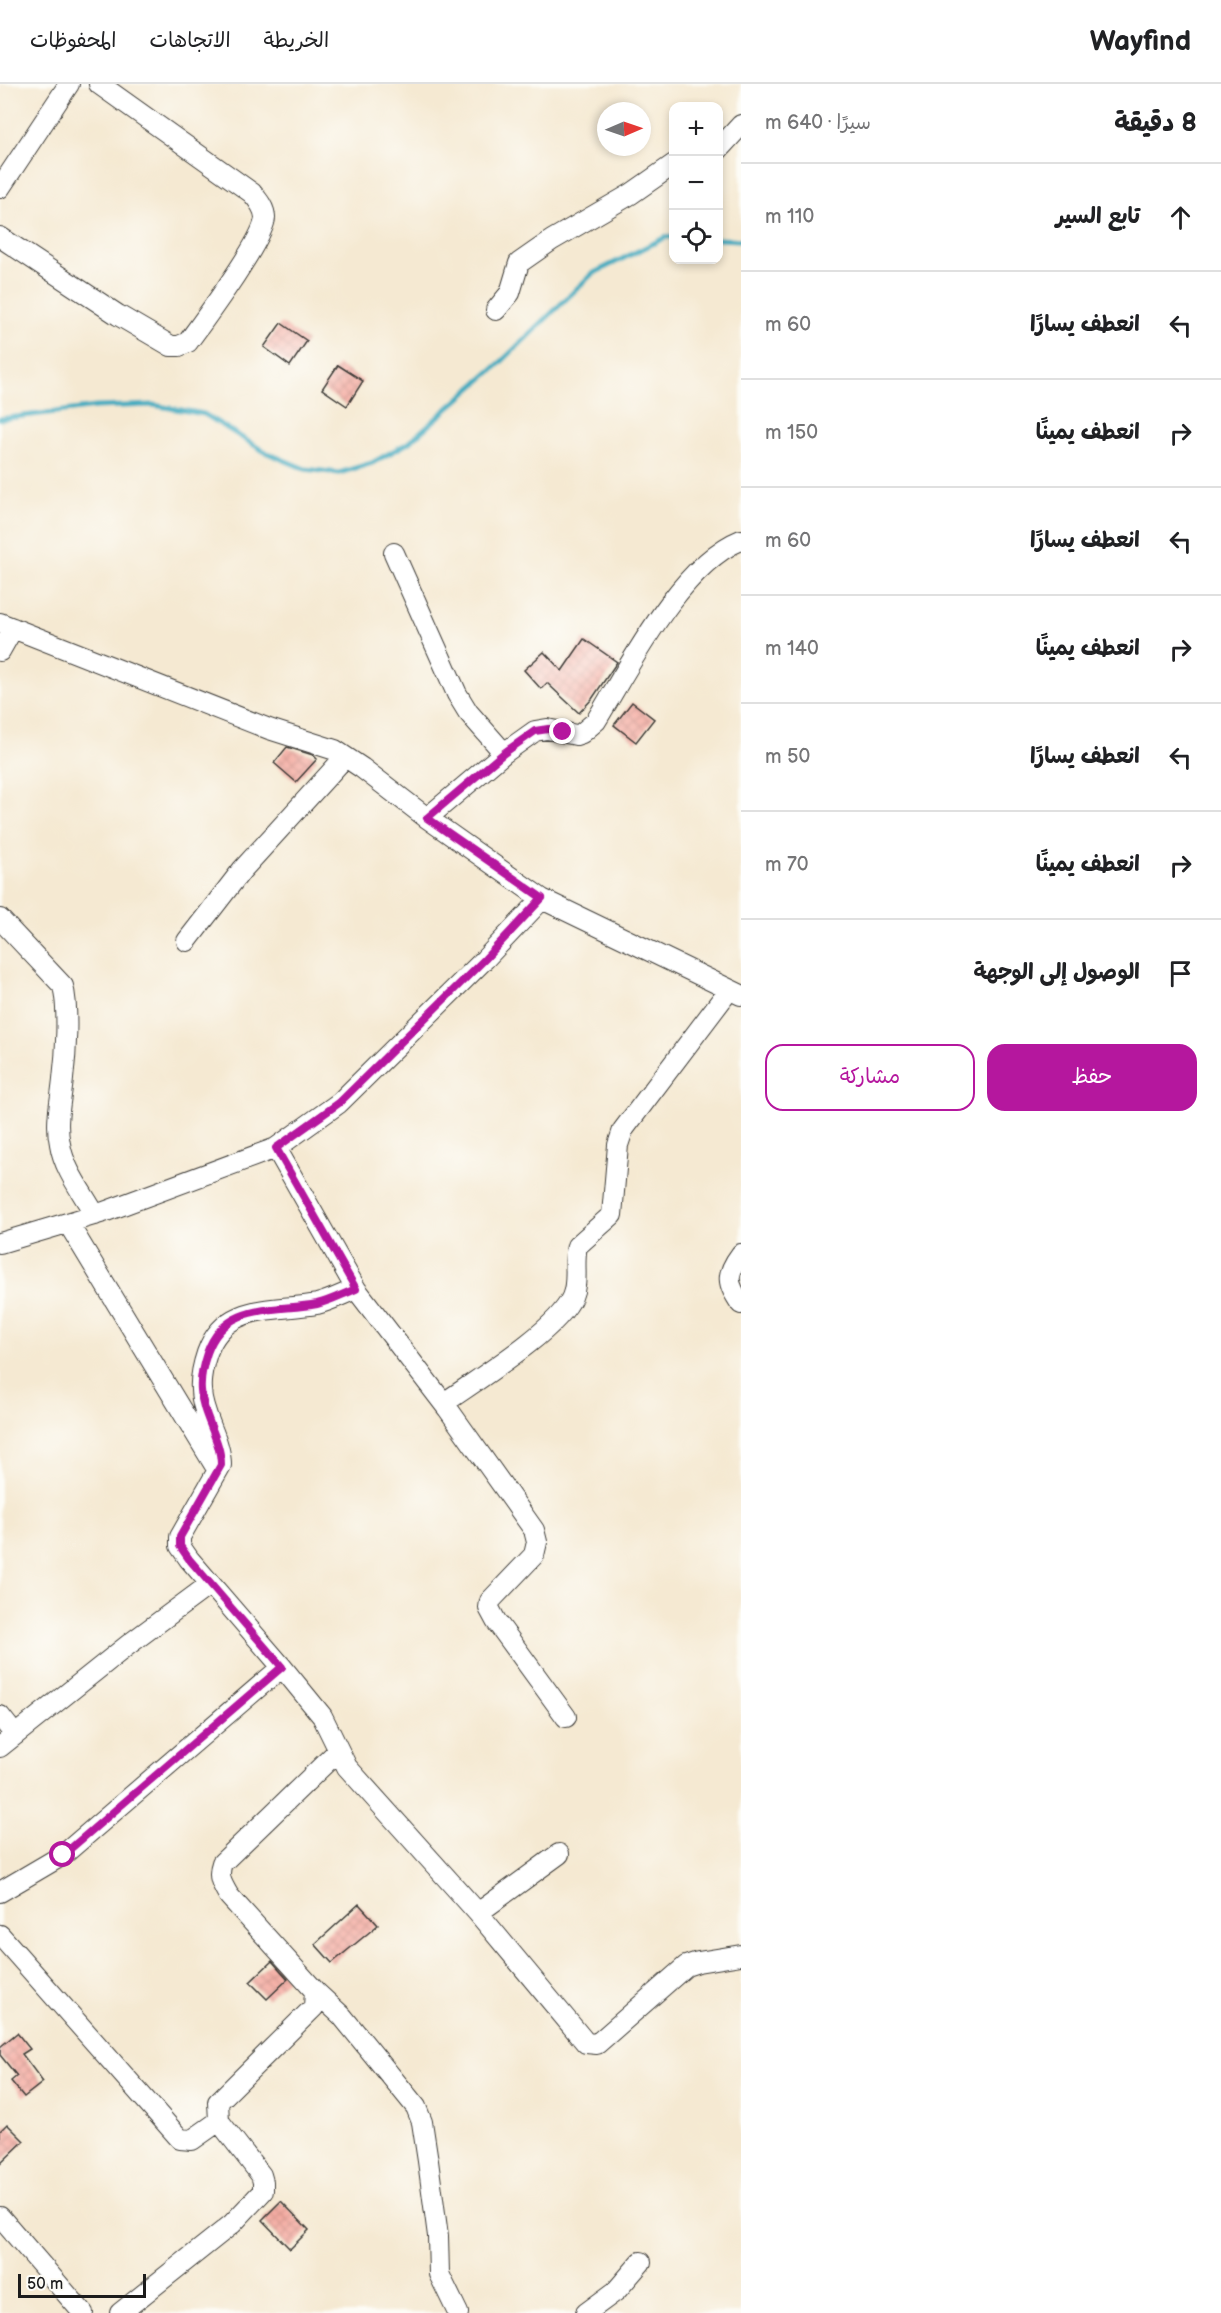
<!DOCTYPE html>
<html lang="ar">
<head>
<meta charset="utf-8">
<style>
	body { margin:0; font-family:"Balsamiq Sans","Playpen Sans Arabic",sans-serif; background:#f2f2f2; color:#202124; direction:rtl }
	.controls { position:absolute; right:18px; top:18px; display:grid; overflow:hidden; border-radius:12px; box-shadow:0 3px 9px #0003 }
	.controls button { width:54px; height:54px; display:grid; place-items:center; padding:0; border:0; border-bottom:2px solid #e0e0e0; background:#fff; color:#202124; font:30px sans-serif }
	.compass { position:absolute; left:597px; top:18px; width:54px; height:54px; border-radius:50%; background:#fff; box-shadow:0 3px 9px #0003; rotate:88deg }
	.scale { position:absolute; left:18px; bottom:15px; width:128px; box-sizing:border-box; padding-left:6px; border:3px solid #1c1c1c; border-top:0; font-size:16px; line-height:21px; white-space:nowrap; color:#1c1c1c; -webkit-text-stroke:4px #fdfcf7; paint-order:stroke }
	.stop { position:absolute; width:18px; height:18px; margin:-14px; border:4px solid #b5179e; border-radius:50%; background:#fff }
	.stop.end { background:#b5179e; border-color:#fff; box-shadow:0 2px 6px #0008 }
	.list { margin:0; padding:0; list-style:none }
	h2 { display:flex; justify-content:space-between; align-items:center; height:78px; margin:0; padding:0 24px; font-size:26px }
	h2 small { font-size:20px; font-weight:400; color:#757577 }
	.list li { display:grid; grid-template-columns:39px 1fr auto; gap:18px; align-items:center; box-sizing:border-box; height:108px; padding:0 24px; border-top:2px solid #e0e0e0 }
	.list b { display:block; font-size:22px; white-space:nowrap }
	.list em { font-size:20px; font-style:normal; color:#757577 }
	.actions { display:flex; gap:12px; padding:18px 24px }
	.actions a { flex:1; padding:14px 0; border:2px solid #b5179e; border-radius:18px; text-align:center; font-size:21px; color:#b5179e }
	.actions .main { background:#b5179e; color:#fff }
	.icon { flex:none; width:33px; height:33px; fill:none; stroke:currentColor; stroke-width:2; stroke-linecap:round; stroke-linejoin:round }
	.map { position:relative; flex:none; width:741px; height:2229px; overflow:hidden; direction:ltr }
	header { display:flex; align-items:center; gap:36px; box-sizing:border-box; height:84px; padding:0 30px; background:#fff; border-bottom:2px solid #e0e0e0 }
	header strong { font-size:28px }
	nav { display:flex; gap:33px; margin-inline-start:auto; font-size:21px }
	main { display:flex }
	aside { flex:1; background:#fff }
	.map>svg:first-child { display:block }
</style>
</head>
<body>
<header>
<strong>Wayfind</strong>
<nav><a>الخريطة</a><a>الاتجاهات</a><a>المحفوظات</a></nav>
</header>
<main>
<aside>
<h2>8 دقيقة<small>سيرًا · 640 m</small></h2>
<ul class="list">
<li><svg class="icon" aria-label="ahead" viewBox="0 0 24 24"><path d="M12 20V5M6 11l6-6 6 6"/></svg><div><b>تابع السير</b></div><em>110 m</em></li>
<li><svg class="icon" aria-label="left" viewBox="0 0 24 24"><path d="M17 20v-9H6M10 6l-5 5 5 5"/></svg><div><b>انعطف يسارًا</b></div><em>60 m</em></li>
<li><svg class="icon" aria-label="right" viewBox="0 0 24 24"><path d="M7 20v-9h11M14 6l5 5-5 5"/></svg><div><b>انعطف يمينًا</b></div><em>150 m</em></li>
<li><svg class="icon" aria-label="left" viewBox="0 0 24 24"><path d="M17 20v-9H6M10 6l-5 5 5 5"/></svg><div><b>انعطف يسارًا</b></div><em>60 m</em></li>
<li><svg class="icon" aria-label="right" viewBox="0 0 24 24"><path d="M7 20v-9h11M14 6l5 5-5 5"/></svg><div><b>انعطف يمينًا</b></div><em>140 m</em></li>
<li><svg class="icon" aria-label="left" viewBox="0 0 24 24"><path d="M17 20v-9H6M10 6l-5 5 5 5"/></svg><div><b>انعطف يسارًا</b></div><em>50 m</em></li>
<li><svg class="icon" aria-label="right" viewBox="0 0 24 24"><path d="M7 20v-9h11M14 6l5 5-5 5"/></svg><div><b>انعطف يمينًا</b></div><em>70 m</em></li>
<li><svg class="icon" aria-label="arrive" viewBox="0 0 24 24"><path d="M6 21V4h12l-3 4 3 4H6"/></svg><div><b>الوصول إلى الوجهة</b></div></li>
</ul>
<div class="actions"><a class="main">حفظ</a><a>مشاركة</a></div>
</aside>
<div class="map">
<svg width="741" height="2229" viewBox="0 0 741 2229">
	<defs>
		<pattern id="building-cross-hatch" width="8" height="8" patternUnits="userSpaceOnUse" patternTransform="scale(1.5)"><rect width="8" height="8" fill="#f4aba1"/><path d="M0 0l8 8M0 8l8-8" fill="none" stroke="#d1938a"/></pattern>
	</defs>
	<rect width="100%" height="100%" fill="#fdfcf7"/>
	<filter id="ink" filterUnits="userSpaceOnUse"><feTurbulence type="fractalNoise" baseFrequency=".0167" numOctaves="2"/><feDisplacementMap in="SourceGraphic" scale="12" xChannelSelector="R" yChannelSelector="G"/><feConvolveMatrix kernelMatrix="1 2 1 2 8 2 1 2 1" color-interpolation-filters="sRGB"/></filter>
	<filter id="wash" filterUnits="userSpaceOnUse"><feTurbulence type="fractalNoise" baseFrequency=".008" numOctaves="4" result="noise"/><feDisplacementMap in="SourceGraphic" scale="24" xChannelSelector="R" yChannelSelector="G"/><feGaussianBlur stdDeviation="1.35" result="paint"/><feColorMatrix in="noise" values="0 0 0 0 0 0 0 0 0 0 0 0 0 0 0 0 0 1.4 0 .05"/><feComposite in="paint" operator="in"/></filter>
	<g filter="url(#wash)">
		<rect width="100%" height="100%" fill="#f5e9d2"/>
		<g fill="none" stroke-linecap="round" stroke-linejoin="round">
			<!-- stream -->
			<path stroke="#41abc0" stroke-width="5" d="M718,155L741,156
				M0,335L96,323L153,321L204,330L265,368L305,385L339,389L372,379L408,359L499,280L592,190L666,153H674"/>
		</g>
		<g id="blocks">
			<!-- building -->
			<path fill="url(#building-cross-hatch)" d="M281,239L307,257L290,282L264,263Z
				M338,281L363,297L347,322L322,305Z
				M584,555L617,578L592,615L579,629L547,599L541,605L524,586L544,568L562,587Z
				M632,618L654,635L636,658L614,641Z
				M287,663L313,671L317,675L296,698L274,679Z
				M359,1820L378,1841L332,1879L315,1860Z
				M272,1877L288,1895L267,1915L250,1898Z
				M17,1949L30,1965L22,1970L43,1998L24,2013L11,1997L17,1992L0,1971V1963Z
				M7,2040L24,2057L0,2080V2047Z
				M281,2117L309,2146L290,2165L262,2136Z"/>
		</g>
	</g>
	<g filter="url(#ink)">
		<use href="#blocks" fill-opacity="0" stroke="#3d3b37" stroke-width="1.5"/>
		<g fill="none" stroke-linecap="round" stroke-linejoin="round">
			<defs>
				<path id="street" d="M718,66L741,41
					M0,104L69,0
					M0,153L118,231L171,262H179L188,258C204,236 264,155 265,134C265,124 258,116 252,109L99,0
					M496,226L510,209L519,179L552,156L631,110L674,80
					M394,469L457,610L468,628L504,669
					M0,539L269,645L335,666L362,684L427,734L542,815L741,911
					M0,567L13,544
					M427,734L504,669L535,647L547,645L576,651L582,649L596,637C629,583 681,480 741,456
					M0,835L63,902C69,925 66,971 63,995C61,1017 55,1038 60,1060C64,1086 83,1109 95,1131
					M187,857L242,786L345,673
					M276,1064L356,1205L448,1325L534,1446L537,1458L534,1471L490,1517L489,1524L496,1537L566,1633
					M68,1139L217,1385
					M0,1159L104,1128L276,1064L339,1019L485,875L542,815
					M741,1170C725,1191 727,1199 741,1220
					M356,1205C343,1210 330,1217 317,1220C273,1228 225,1218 207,1269C203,1281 200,1294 201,1306C202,1332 221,1355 221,1381L180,1453V1462L189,1475L282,1583L322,1632L347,1683L478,1829L586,1959L597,1960L686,1882L698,1878L741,1871
					M444,1319C475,1297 558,1246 572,1213C579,1197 573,1179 577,1162L612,1131L618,1061L623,1046L729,906
					M0,1632L15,1651
					M0,1663L128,1561L209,1501
					M0,1808L63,1771L282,1583
					M478,1829L559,1770
					M0,1851L180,2055L192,2056L219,2037
					M315,1907L342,1932L416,2023L422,2038L428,2077L438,2152L439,2190L458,2229
					M0,2133L83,2229
					M120,2229L232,2140L263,2107V2098L261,2091L219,2037L218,2018L314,1923L315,1907L229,1812C222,1800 217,1793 222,1779L338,1667
					M586,2229L616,2207L641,2178"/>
			</defs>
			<!-- street casing -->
			<use href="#street" stroke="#3d3b37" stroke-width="22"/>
			<!-- street -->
			<use href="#street" stroke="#fff" stroke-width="20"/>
		</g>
	</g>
	<g fill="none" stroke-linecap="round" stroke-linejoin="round" filter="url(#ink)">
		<!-- route -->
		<path stroke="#b5179e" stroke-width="8" d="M63,1771L282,1583L189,1475L180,1462V1453L221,1381C221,1355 202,1332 201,1306C200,1294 203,1281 207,1269C225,1218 273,1228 317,1220C330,1217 343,1210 356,1205L276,1064L339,1019L485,875L542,814L427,734L504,669L535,647L548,645L563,648"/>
	</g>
</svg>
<div class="controls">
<button>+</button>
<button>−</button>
<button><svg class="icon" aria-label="locate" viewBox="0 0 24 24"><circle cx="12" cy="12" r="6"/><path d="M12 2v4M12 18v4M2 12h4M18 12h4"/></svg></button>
</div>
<svg class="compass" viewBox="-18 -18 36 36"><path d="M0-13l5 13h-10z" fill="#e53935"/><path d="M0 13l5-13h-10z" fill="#757577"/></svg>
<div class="scale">50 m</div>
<div class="stop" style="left:63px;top:1771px"></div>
<div class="stop end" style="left:563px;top:648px"></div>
</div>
</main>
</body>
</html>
